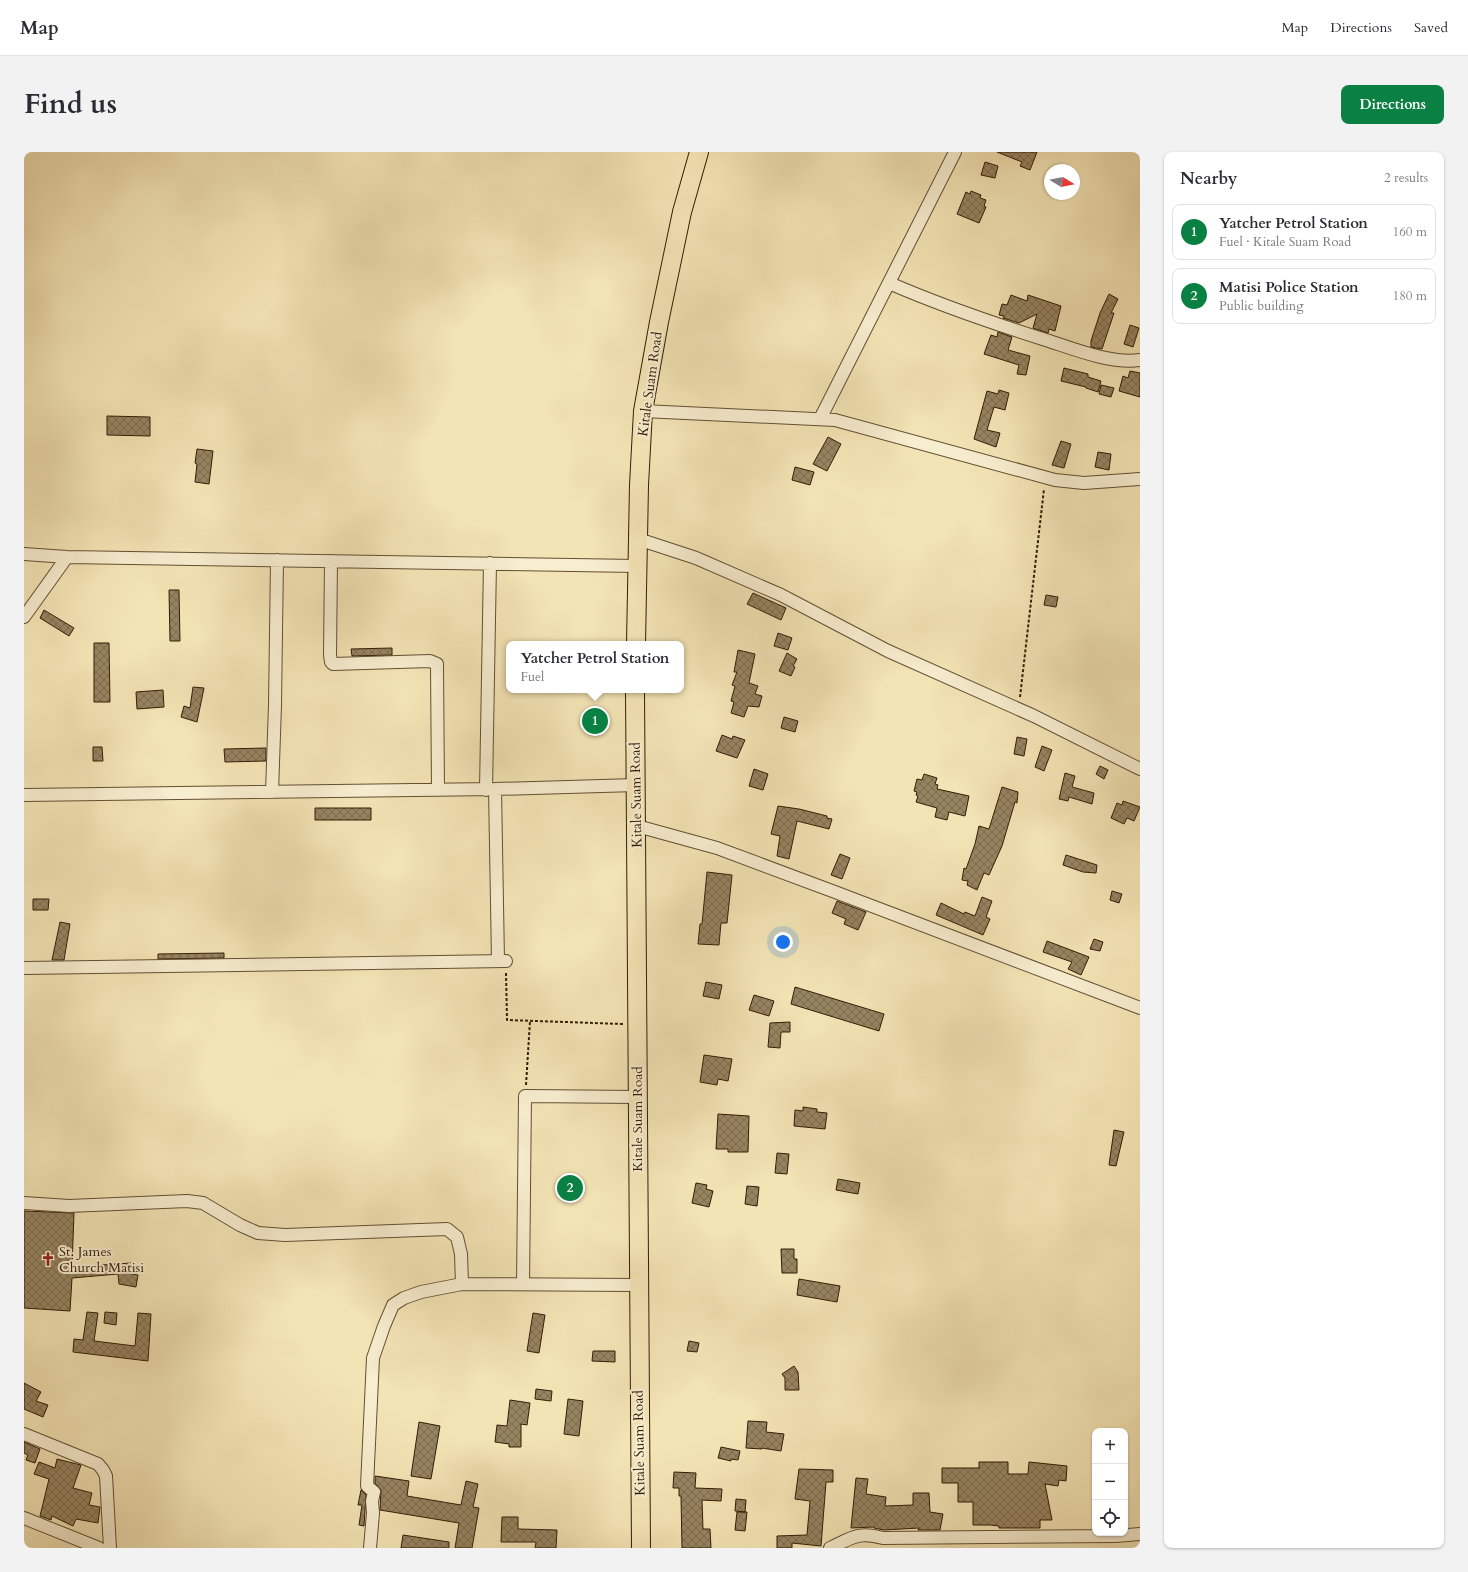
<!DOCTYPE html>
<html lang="en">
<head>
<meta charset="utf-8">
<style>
	body { margin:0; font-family:Cardo,serif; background:#f2f2f3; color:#2b2b33 }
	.controls { position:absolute; right:12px; bottom:12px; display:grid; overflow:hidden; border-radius:8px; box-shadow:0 1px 3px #0004 }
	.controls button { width:36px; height:36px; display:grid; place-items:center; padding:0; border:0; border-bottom:1px solid #e1e1e2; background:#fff; color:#2b2b33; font:20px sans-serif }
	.compass { position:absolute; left:1020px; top:12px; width:36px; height:36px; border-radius:50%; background:#fff; box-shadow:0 1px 3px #0004; rotate:100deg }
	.you { position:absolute; left:759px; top:790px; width:14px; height:14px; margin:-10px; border:3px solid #fff; border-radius:50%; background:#1a73e8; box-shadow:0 0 0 6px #1a73e833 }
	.badge { display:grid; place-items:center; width:26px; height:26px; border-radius:50%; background:#0b8043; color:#fff; font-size:13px; font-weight:700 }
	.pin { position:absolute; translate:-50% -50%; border:2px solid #fff; box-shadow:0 1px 4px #0006 }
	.popup { position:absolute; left:482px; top:489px; width:178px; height:52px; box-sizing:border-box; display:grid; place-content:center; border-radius:8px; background:#fff; filter:drop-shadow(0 1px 3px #0005); font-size:13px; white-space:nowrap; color:#7c7c81 }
	.popup b { font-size:15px; color:#2b2b33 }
	.popup::after { content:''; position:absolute; left:50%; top:100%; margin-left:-8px; border:8px solid transparent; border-top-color:#fff }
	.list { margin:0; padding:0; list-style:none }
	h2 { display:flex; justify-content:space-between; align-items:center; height:52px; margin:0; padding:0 16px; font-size:17px }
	h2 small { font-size:13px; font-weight:400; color:#7c7c81 }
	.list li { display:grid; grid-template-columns:26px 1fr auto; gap:12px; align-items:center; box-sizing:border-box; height:56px; margin:0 8px 8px; padding:0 8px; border:1px solid #e1e1e2; border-radius:8px }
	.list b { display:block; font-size:15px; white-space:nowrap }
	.list p { margin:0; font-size:13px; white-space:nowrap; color:#7c7c81 }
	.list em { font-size:13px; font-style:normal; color:#7c7c81 }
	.icon { flex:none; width:22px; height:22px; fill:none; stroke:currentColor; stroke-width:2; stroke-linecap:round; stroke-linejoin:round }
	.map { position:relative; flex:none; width:1116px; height:1396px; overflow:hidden; border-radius:8px }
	header { display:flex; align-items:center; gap:24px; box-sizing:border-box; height:56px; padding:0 20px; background:#fff; border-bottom:1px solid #e1e1e2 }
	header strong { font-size:19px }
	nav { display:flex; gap:22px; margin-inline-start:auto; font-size:14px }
	.intro { display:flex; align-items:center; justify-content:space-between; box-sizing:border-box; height:96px; padding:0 24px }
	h1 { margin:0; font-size:28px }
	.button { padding:10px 18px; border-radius:8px; background:#0b8043; color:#fff; font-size:14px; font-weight:700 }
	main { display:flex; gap:24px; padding:0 24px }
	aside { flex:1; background:#fff; border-radius:8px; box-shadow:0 1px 3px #0004 }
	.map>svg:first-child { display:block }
</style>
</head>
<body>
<header>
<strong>Map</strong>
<nav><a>Map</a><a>Directions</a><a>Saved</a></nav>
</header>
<div class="intro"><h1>Find us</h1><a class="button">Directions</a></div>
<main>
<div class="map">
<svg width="1116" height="1396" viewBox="0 0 1116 1396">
	<defs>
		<pattern id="building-cross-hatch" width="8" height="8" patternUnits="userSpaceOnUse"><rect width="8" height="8" fill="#968461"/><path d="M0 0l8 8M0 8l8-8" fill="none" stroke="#7b6b4e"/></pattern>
	</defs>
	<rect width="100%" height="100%" fill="#f3e4b5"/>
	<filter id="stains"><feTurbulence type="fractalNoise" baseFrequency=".005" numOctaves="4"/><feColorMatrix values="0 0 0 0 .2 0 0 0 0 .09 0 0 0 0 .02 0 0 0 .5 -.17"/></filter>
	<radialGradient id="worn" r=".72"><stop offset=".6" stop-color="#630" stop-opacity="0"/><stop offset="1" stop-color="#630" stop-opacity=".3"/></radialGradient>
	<!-- building -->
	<path fill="url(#building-cross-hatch)" stroke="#311d05" d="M973,0H1013L1006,18L996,14L998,10Z
		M961,10L974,14L971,26L957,23Z
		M947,39L957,43L956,46L962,48L960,54L962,55L955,71L933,62L942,40L946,42Z
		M1085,142L1094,147L1087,161H1090L1078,197L1067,195V189L1076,161Z
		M987,143L1003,149L1004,143L1037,154L1031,179L1025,177L1024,181L1009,176L1013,162L995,171L979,166L980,164L975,163L978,152L983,153Z
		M1106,173L1115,176L1109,195L1100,192Z
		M974,180L988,185L984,198L1006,204L1002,223L993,222L995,213L960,202L967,183L973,185Z
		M1040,216L1064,222V225L1077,229L1074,240L1062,236V235L1037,229Z
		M1106,219L1116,221V245L1095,239L1099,224L1104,226Z
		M1077,233L1090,236L1087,245L1075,242Z
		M975,238L985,241L981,258L970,255L963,278L976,281L972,295L950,287L963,239L974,242Z
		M83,264L126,265V284L83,283Z
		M804,285L817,292L803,319L789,312Z
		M1037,289L1047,292L1040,316L1028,313Z
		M173,297L189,299L185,332L171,330L173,312L171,311Z
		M1074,300L1087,302L1085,318L1071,315Z
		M771,315L790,320L786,333L768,328Z
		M145,438H155L156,489H146Z
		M729,441L762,456L757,468L723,452Z
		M1022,443L1034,445L1032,455L1020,453Z
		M20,458L50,476L45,484L16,466Z
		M754,481L768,486L764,498L750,494Z
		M70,491H85L86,550H70Z
		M368,496V503L328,504L327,497Z
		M714,498L731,502L725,531L734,534L731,542L738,544L735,555L724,554L720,565L707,561L710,550L707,549L711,534L708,533L713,520H710Z
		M763,501L773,507L769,514L771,515L767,524L755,519Z
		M169,535L180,536L173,570L157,565L160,554L166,556Z
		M139,538L140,555L113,557L112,540Z
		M760,565L774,569L771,580L757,576Z
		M698,583L708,587L709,584L721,588L713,606L692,599Z
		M993,585L1003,587L1000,604L990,602Z
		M1018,594L1028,598L1020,619L1011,615Z
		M69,595H78L79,609H69Z
		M242,596V609L201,610L200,597Z
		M1076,614L1084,618L1080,627L1072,622Z
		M730,617L744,622L739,638L725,634Z
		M1041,621L1051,624L1048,635L1070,641L1068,652L1045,645L1044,649L1035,647Z
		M900,622L913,626L911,632L914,633L913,637L945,644L941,664L925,660L923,668L911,665L913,656L892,650L894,644L892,643L893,640L890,639L893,627L898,628Z
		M978,635L994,640L993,651L991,650L978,694L965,723L960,721L953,738L943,733L944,729L938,728L940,716L942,717L951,692L955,674L965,677Z
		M1099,649L1116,655L1110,669L1103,666L1100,672L1087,666L1093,651L1098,653Z
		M754,654L775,657L803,664V666L808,667L805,677L773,669L765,707L753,704L756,684L747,682Z
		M291,656H347V668H291Z
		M816,702L826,706L818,727L807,723Z
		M1042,703L1073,713L1072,721L1059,720L1039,713Z
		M683,720L708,723L703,771H697L695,793L674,792L676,772H678Z
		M1088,739L1098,742L1095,751L1086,748Z
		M958,745L968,749L962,765L966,767L959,783L912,763L917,751L940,762L941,760L951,764Z
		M9,747H25L24,758H9Z
		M813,749L842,760L834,778L820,772L822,767L808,761Z
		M36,770L46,772L40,808H28Z
		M1070,787L1079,790L1076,799L1066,797Z
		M1023,789L1065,805L1057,823L1044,817L1048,810L1019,800Z
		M200,801V806L134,807V802Z
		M682,830L698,833L695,847L679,844Z
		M771,835L860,862L855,879L767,852Z
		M730,843L750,849L745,864L725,858Z
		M766,870V880H757L756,896L744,895L746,871Z
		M680,903L708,907L704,929L694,927L693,933L676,930Z
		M779,955L793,957V960L803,961L801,977L770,974L771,958L779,959Z
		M694,962L725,964L724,1000H704V997H692Z
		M1090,978L1100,980L1092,1014L1085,1013Z
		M753,1001L765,1002L763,1022L751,1021Z
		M814,1027L836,1031L834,1042L812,1038Z
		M672,1031L683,1033L682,1037L689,1039L685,1055L668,1051Z
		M723,1034L735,1035L733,1054L721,1052Z
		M0,1059L50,1061L48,1115L107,1111L108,1122L114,1123L112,1135L95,1132L94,1122L48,1126L46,1159L0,1156Z
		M757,1097H770V1107H773V1121H758Z
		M775,1127L816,1134L813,1150L773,1143Z
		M63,1160L74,1161L70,1189L111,1194L114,1161L127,1162L124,1209L49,1200L50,1187L59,1188Z
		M81,1160L93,1161L92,1173L80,1171Z
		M509,1161L521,1163L515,1201L503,1199Z
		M665,1189L675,1191L673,1200L663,1199Z
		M569,1199H591V1210L568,1209Z
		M770,1214L774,1220L775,1238H761V1226L758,1222Z
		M0,1231L17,1240L12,1249L24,1253L19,1265L0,1257Z
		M512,1237L528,1239L527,1249L511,1247Z
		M544,1247L559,1249L555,1284L540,1282Z
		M486,1248L506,1251L503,1273L497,1272V1295H485V1292L471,1290L473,1273L483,1274Z
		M724,1269L743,1270L742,1280L760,1282L757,1299L738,1296V1297L722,1296Z
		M395,1270L416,1274L407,1327L387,1324Z
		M0,1290L16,1297L11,1311L2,1308L4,1303L0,1301Z
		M697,1295L716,1299L714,1308L707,1307V1309L694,1306Z
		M33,1307L57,1313L49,1336L68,1341L65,1353L76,1355L74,1371L52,1367L49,1374L28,1364L27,1368L16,1364L25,1327L10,1322L15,1310L31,1316Z
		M955,1310H984V1322H1004L1005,1310L1043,1314L1042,1329L1035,1328L1034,1334L1021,1332L1028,1368H1016V1376H975V1374L966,1373H949V1350H934V1331H918V1316H955Z
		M775,1317L809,1318V1330H802L797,1394L768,1391V1396H753V1384L783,1383L786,1349L771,1347Z
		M650,1320L672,1321L671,1336L698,1337L697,1349L678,1348L679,1377H686L687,1396H658L657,1344H655V1336H649Z
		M351,1324L385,1329L383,1344L437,1353L442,1329L454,1332L449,1355L455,1356L448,1396H431L435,1371L356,1358L357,1338L351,1331Z
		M832,1326L844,1327L842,1342L862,1345L861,1354L889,1353V1341H905L906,1360L919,1362L916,1378H894L895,1376L860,1378L850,1376V1375L827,1376Z
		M337,1338L342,1343L340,1374L335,1373L338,1353H334Z
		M712,1347L722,1348L721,1360L711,1359Z
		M713,1360H723L721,1379L711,1378Z
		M478,1365H494V1377L533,1378L532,1396H511L512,1390H477Z
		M379,1383L425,1390V1396H377Z"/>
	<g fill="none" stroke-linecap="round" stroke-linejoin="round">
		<defs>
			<path id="minor" d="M865,131C916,153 968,171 1022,188C1050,197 1086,212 1116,208
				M619,259L811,268L1031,328L1060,331L1116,327
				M796,267L931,0
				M614,387L672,406L757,443L864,499L1010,564L1116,617
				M0,402L43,405L613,414
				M307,409L306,503L307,510L309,512L406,509L413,512L414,638
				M0,465L43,405
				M471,637L474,809
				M462,638L466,411
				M248,640L251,553L253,408
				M0,643L471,637L612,633
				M613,674L693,696L811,740L1116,856
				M0,816L482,809
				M0,1051L45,1054L163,1049L179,1051L216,1073L234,1081L261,1083L423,1077L433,1085L437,1102L438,1132L614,1133
				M499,1132L501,944L613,945
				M0,1282L74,1312L79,1318L82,1324L86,1396
				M0,1366L75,1396
				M346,1396L349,1361L348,1349L350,1340L343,1334L349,1206L360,1174L369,1153L380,1146L397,1140L438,1132
				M806,1396C828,1386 834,1379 859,1386L1092,1384L1116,1382"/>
			<path id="highway" d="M612,492L615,333L619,259L635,170L658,60L675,0
				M611,538L617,1396"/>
		</defs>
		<!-- minor casing -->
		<use href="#minor" stroke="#624f31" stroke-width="14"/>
		<!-- highway casing -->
		<use href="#highway" stroke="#311d05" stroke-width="20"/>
		<!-- path -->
		<path stroke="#311d05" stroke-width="2" stroke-dasharray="3 2" stroke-linecap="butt" d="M996,545L1020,337
			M482,821L483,868L599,872
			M502,933L506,869"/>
		<!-- minor -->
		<use href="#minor" stroke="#f7edcf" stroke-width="12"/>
		<!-- highway -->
		<use href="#highway" stroke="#f3e4b5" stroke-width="18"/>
	</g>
	<!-- icons -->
	<defs>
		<symbol id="church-bare" viewBox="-9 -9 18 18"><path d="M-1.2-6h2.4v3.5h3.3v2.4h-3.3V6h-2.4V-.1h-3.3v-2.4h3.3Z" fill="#8f2418" stroke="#f7edcf" stroke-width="2.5" paint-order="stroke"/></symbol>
	</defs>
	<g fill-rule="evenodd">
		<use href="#church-bare" x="14" y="1097" width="20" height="20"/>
	</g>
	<g text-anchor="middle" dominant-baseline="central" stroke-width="4" stroke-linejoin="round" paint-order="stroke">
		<!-- street labels -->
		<g font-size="14" fill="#311d05" stroke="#f7edcf">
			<text transform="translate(626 232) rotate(-82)">Kitale Suam Road</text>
			<text transform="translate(612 643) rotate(-91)">Kitale Suam Road</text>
			<text transform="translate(613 967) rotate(-90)">Kitale Suam Road</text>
			<text transform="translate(615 1291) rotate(-91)">Kitale Suam Road</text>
		</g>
		<!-- poi labels -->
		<g font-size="14" fill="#311d05" stroke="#f7edcf" text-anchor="start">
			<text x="35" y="1099">St. James<tspan x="35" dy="16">Church Matisi</tspan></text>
		</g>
	</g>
	<rect width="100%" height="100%" filter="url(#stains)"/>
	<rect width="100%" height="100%" fill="url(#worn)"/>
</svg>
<div class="controls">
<button>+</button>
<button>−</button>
<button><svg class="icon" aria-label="locate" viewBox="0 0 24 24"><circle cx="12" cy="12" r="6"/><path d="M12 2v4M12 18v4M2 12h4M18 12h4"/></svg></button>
</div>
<svg class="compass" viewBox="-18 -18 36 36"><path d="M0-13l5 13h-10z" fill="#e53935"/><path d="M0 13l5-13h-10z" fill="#7c7c81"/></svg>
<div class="you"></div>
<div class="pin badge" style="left:571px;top:569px">1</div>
<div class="popup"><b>Yatcher Petrol Station</b>Fuel</div>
<div class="pin badge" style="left:546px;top:1036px">2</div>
</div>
<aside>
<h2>Nearby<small>2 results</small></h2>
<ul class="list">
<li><span class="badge">1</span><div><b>Yatcher Petrol Station</b><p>Fuel · Kitale Suam Road</p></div><em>160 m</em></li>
<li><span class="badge">2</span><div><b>Matisi Police Station</b><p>Public building</p></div><em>180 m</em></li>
</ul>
</aside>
</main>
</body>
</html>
